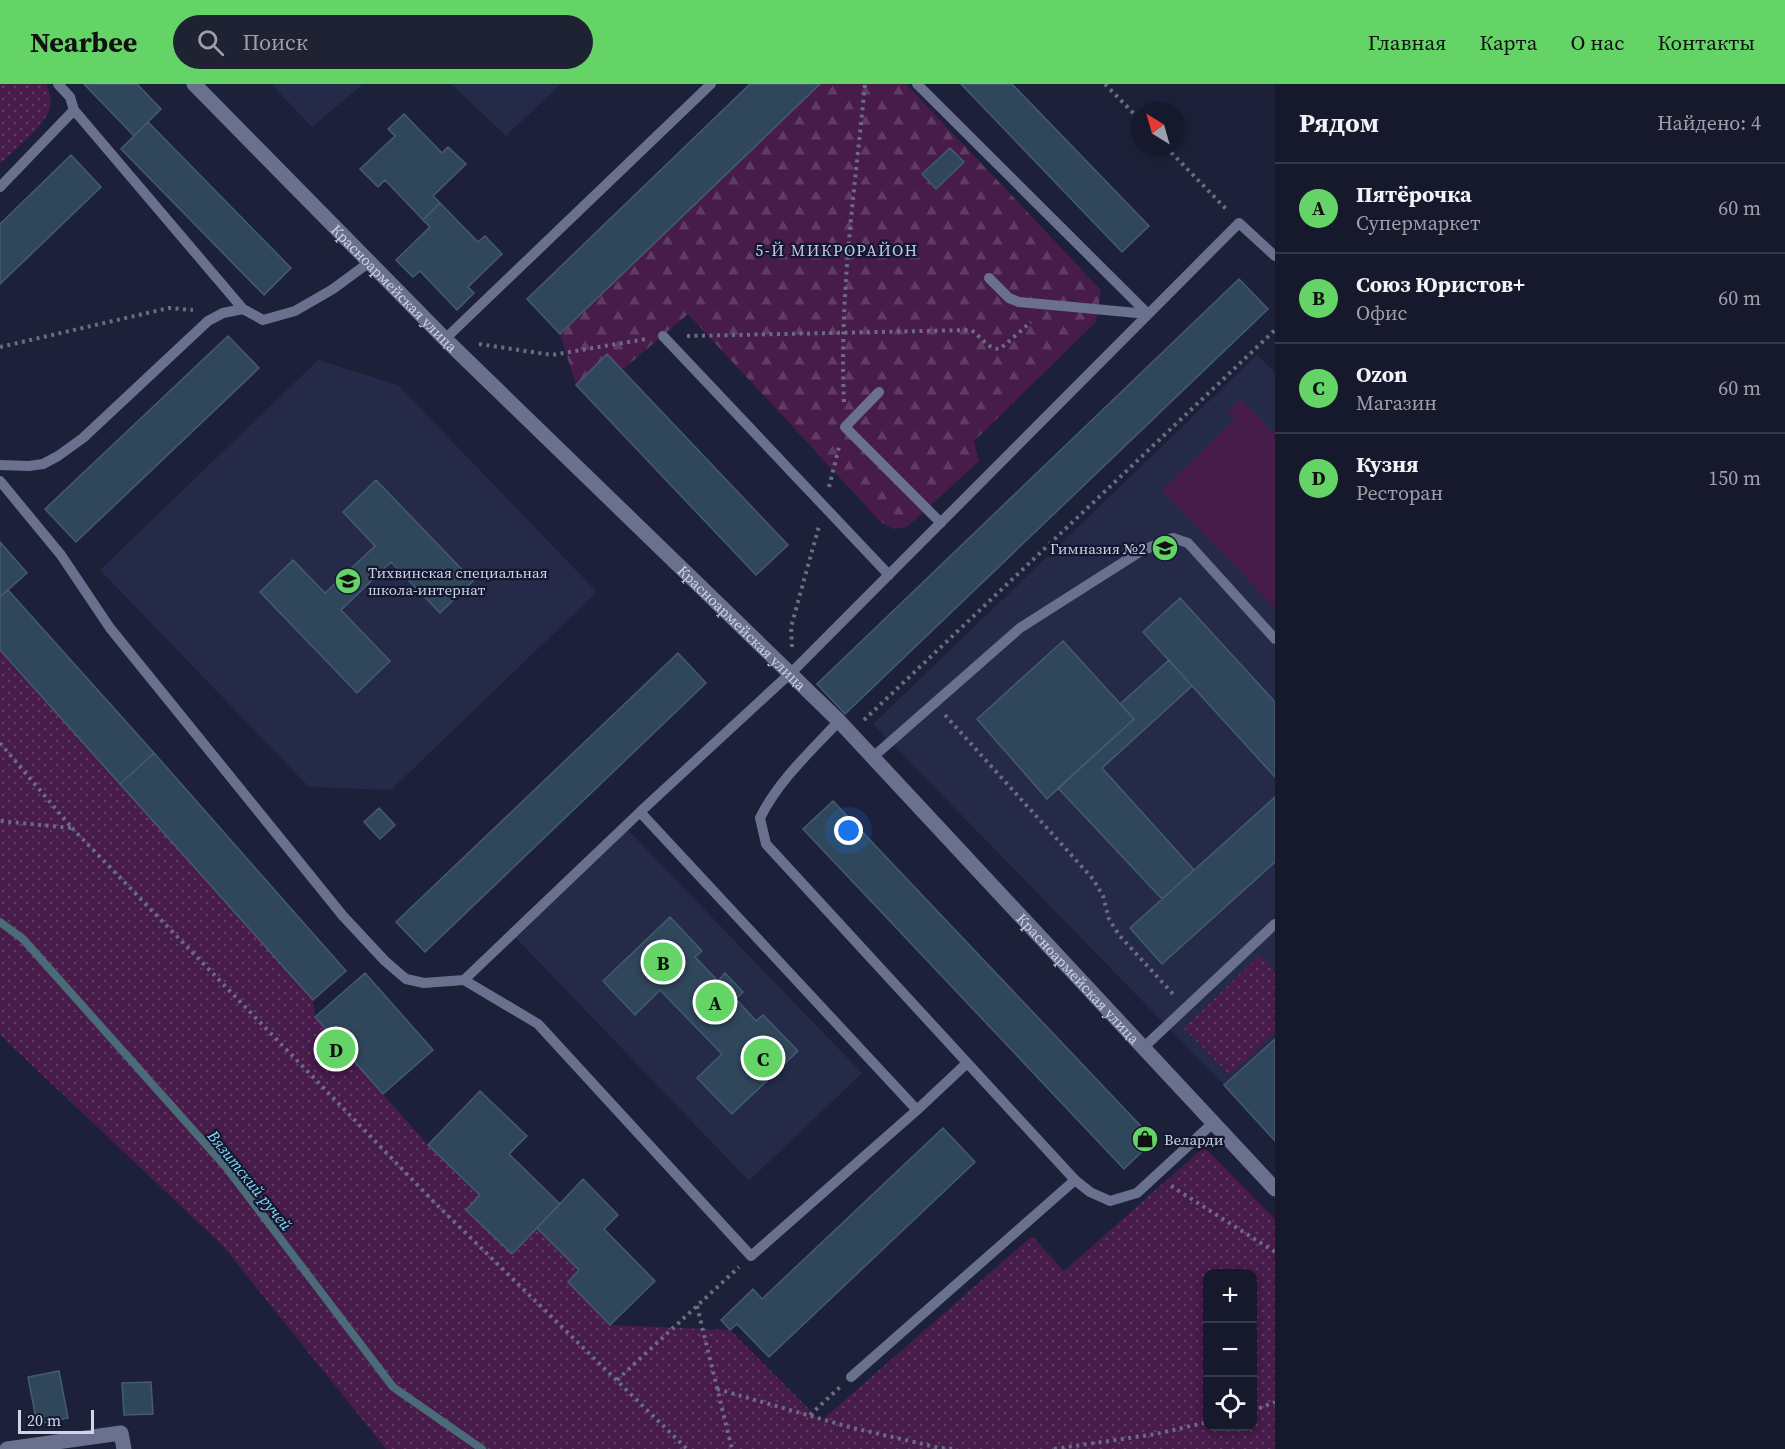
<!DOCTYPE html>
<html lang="ru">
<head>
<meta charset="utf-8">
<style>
	body { margin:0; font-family:"Source Serif 4",serif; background:#1e2233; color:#f1f3f6 }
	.controls { position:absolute; right:18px; bottom:18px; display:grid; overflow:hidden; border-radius:12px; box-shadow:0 3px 9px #0003 }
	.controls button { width:54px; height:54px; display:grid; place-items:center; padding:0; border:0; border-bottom:2px solid #343847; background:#15192b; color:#f1f3f6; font:30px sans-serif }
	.compass { position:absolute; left:1131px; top:18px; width:54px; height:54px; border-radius:50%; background:#15192b; box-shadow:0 3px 9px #0003; rotate:323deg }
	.scale { position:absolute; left:18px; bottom:15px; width:76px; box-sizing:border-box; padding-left:6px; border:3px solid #d0d5e5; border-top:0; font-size:16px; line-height:21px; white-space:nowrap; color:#d0d5e5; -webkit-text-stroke:4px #13172f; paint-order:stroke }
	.you { position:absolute; left:849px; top:747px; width:21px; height:21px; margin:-15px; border:4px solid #fff; border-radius:50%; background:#1a73e8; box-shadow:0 0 0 9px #1a73e833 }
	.badge { display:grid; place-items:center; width:39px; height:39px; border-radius:50%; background:#65d467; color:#111; font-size:20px; font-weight:700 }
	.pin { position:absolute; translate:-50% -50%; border:3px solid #fff; box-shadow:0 2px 6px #0006 }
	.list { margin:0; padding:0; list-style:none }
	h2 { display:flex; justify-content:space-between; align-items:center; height:78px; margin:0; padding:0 24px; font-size:26px }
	h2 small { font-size:20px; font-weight:400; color:#9da0a9 }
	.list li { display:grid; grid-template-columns:39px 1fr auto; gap:18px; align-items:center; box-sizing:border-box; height:90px; padding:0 24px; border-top:2px solid #343847 }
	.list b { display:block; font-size:22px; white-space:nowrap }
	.list p { margin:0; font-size:20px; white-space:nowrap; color:#9da0a9 }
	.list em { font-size:20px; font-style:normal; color:#9da0a9 }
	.icon { flex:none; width:33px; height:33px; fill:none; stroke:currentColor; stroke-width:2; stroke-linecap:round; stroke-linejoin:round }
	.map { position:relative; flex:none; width:1275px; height:1365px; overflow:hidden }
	header { display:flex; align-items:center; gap:36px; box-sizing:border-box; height:84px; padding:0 30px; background:#65d467; color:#111 }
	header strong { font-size:28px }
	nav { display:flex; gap:33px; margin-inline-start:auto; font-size:21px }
	.search { width:420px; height:54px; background:#1e2233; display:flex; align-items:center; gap:15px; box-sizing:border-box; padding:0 21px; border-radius:33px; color:#9da0a9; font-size:22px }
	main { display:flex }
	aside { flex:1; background:#15192b }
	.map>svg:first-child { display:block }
</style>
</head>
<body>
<header>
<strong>Nearbee</strong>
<div class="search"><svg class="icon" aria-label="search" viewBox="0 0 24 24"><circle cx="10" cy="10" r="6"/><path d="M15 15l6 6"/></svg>Поиск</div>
<nav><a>Главная</a><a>Карта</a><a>О нас</a><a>Контакты</a></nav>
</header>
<main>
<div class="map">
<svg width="1275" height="1365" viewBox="0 0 1275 1365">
	<defs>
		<pattern id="green-dots" width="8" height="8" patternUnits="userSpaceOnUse" patternTransform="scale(1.5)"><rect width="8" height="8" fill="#471b4a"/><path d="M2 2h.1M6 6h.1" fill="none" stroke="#603b64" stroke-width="1.8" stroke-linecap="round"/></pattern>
		<pattern id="forest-firs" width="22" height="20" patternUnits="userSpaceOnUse" patternTransform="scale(1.5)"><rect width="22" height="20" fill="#471b4a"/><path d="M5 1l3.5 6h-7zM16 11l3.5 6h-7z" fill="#603b64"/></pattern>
	</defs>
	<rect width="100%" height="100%" fill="#1c2139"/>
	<!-- built -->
	<path fill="#242a48" d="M271,0H363L312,43Z
		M451,0H561L506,52Z
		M1257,271L1275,289V955L1224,1001L873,640Z
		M318,276L398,301L597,508L391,706L309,703L100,486Z
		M628,746L862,989L749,1097L516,854Z"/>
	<!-- green -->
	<path fill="url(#green-dots)" fill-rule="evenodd" d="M0,0H46C49,6 52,16 50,23C48,39 12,68 0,80Z
		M0,566L313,916L315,933L428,1061L480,1111L466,1126L512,1170L537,1144L579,1186L568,1198L610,1241L730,1246L821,1337L1032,1152L1064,1187L1204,1063L1275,1135V1365H386L222,1161L0,951ZM1208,1190H1252V1342H1208Z
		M1260,871L1275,887V948L1230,991L1184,944Z"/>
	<!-- forest -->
	<path fill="url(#forest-firs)" d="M820,0H906L1101,206L1096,238L974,357L979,377L907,443L893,445L881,438L688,230L622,286L607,271L576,301L560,250Z"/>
	<!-- pitch -->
	<path fill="#471b4a" d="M1241,316L1275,351V524L1162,406L1235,336L1228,328Z"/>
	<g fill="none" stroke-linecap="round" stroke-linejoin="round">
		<!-- stream -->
		<path stroke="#4b6b78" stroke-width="8" d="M0,838L23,855L226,1083L393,1303L482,1365"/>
	</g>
	<!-- building -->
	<path fill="#2f465b" stroke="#445b71" stroke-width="1.5" d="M84,0H137L161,25L134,52Z
		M750,0H820L560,250L527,215Z
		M961,0H1012L1149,142L1122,168Z
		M404,30L442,69L448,63L466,80L433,112L440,119L423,136L385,96L378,103L360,85L395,52L388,45Z
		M148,38L291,184L264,211L121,65Z
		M950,64L964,78L936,105L922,90Z
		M71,71L101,103L0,200V140Z
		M440,119L478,158L485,152L502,170L468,203L474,209L457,226L420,187L413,193L396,176L430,143L423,136Z
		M1239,195L1268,225L845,630L817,600Z
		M228,252L259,284L76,458L45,425Z
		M607,270L788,461L756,491L576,301Z
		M376,396L473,497L440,529L391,478L341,526L390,577L357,609L260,508L293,476L325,509L375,462L343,428Z
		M0,458L27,489L0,513Z
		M8,506L154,669L120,700L0,566V513Z
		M1180,514L1275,618V693L1143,548Z
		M1063,557L1134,635L1047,715L977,635Z
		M678,569L706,599L425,868L396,838Z
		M1169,576L1192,602L1102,684L1194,786L1162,815L1058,704L1134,635L1120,620Z
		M154,669L346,887L313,916L120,700Z
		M1275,713V778L1162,880L1130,844Z
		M833,717L1154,1056L1124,1085L803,745Z
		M379,724L395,741L380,755L364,738Z
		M670,833L702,867L695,873L718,897L725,889L743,908L736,915L756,937L763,931L798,967L732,1030L697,994L722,970L660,906L635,931L603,897Z
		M365,889L433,966L383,1010L315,933Z
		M1275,955V1057L1224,1001Z
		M480,1007L527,1052L509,1070L560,1120L512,1170L466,1126L480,1111L428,1061Z
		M943,1044L975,1078L769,1273L737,1240L730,1246L721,1236L753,1205L762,1215Z
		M583,1095L618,1131L604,1145L655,1197L610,1241L568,1198L579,1186L537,1144Z
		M59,1287L68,1334L37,1340L28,1293Z
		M151,1298L153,1330L124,1331L122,1299Z"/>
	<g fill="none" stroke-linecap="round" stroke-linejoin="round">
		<!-- path -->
		<path stroke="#686d81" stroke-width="4" stroke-dasharray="3 4.5" stroke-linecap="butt" d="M1105,0L1140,36
			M1166,63L1228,127
			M687,252L971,246C982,253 987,265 1000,265L1031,238
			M479,260L552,271L646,255
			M0,263L169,224L193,226
			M844,318C839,213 855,104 865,0
			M829,403L839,363
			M792,563L791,543L819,442
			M945,631L1093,795L1103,812L1109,835L1119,851L1174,911
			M864,636L1275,246
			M0,659L72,744L0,737
			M72,744L434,1118L687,1365
			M1171,1102L1275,1168
			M697,1222L732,1365
			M617,1296L739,1183
			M717,1305L849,1343L940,1364L955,1365
			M1252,1327L1275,1318
			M810,1331L840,1303
			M1054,1365L1156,1350L1208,1338"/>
		<!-- service -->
		<path stroke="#6a718e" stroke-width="10" d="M58,0L70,13L74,26L243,225
			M917,0L1148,230
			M0,103L74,26
			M989,194L1009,214L1019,218L1148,230
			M663,252L889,491
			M445,255L711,0
			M879,308L845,343L941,439
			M0,381L29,382L43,380L58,372L83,354L208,237L223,229L243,225L263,236L295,227L333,205L371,177
			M0,397L61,471L110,544L343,832L385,877L406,895L424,899L464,896L538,940L751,1172L917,1026
			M839,637C811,667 778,697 760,734L766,760L1075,1096L1090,1108L1110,1117L1137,1109L1214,1038
			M873,673L1020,544L1141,467L1173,454L1188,459L1275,555
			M464,896L640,728
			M1144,963L1275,840
			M967,979L917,1026L640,728L796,584L1239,139L1275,172
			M851,1293L1075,1096"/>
		<!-- minor -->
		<g stroke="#6a718e" stroke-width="15">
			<path id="s1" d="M194,0L445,255L839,637L1275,1105"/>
			<path d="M7,1365L121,1349L124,1365"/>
		</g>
	</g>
	<!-- icons -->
	<defs>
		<symbol id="school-disc" viewBox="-11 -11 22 22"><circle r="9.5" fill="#65d467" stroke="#13172f"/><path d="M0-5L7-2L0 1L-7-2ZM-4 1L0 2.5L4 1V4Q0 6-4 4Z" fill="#111"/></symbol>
		<symbol id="shop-disc" viewBox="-11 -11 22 22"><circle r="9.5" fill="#65d467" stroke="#13172f"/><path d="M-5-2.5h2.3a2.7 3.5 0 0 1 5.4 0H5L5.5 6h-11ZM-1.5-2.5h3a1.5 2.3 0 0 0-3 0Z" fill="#111"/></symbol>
	</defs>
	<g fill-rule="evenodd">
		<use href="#school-disc" x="1150" y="449" width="30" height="30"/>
		<use href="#school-disc" x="333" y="482" width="30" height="30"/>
		<use href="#shop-disc" x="1130" y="1040" width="30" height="30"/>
	</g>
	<g text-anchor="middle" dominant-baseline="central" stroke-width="4.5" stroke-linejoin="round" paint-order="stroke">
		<!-- street labels -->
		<g font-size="15" fill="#d0d5e5" stroke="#13172f">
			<text stroke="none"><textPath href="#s1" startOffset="286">Красноармейская улица</textPath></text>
			<text stroke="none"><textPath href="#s1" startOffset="772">Красноармейская улица</textPath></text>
			<text stroke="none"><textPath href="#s1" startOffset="1258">Красноармейская улица</textPath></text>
		</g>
		<!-- poi labels -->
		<g font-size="15" fill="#d0d5e5" stroke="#13172f" text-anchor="start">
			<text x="1146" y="464" text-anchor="end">Гимназия №2</text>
			<text x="368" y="488">Тихвинская специальная<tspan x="368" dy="17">школа-интернат</tspan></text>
			<text x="1164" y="1055">Веларди</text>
		</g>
		<!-- neighbourhood labels -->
		<g font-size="16" letter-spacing="1.5" fill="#bfc8e8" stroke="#13172f">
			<text x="837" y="166">5-Й МИКРОРАЙОН</text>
		</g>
		<!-- water labels -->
		<g font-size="16" font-style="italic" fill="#83dbf9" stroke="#13172f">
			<text transform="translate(250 1096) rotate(51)">Вязитский ручей</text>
		</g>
	</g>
</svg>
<div class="controls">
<button>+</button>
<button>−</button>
<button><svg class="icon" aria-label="locate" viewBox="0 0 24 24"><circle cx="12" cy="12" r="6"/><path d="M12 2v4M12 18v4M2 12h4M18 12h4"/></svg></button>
</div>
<svg class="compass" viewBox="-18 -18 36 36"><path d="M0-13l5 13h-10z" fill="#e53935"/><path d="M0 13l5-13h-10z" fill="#9da0a9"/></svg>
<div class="scale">20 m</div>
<div class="you"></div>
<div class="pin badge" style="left:715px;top:918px">A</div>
<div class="pin badge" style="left:663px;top:878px">B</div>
<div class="pin badge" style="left:763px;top:974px">C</div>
<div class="pin badge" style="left:336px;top:965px">D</div>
</div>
<aside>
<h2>Рядом<small>Найдено: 4</small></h2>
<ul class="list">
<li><span class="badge">A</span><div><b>Пятёрочка</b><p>Супермаркет</p></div><em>60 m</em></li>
<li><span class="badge">B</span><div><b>Союз Юристов+</b><p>Офис</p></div><em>60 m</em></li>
<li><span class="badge">C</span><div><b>Ozon</b><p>Магазин</p></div><em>60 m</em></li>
<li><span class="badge">D</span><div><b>Кузня</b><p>Ресторан</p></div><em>150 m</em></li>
</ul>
</aside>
</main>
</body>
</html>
